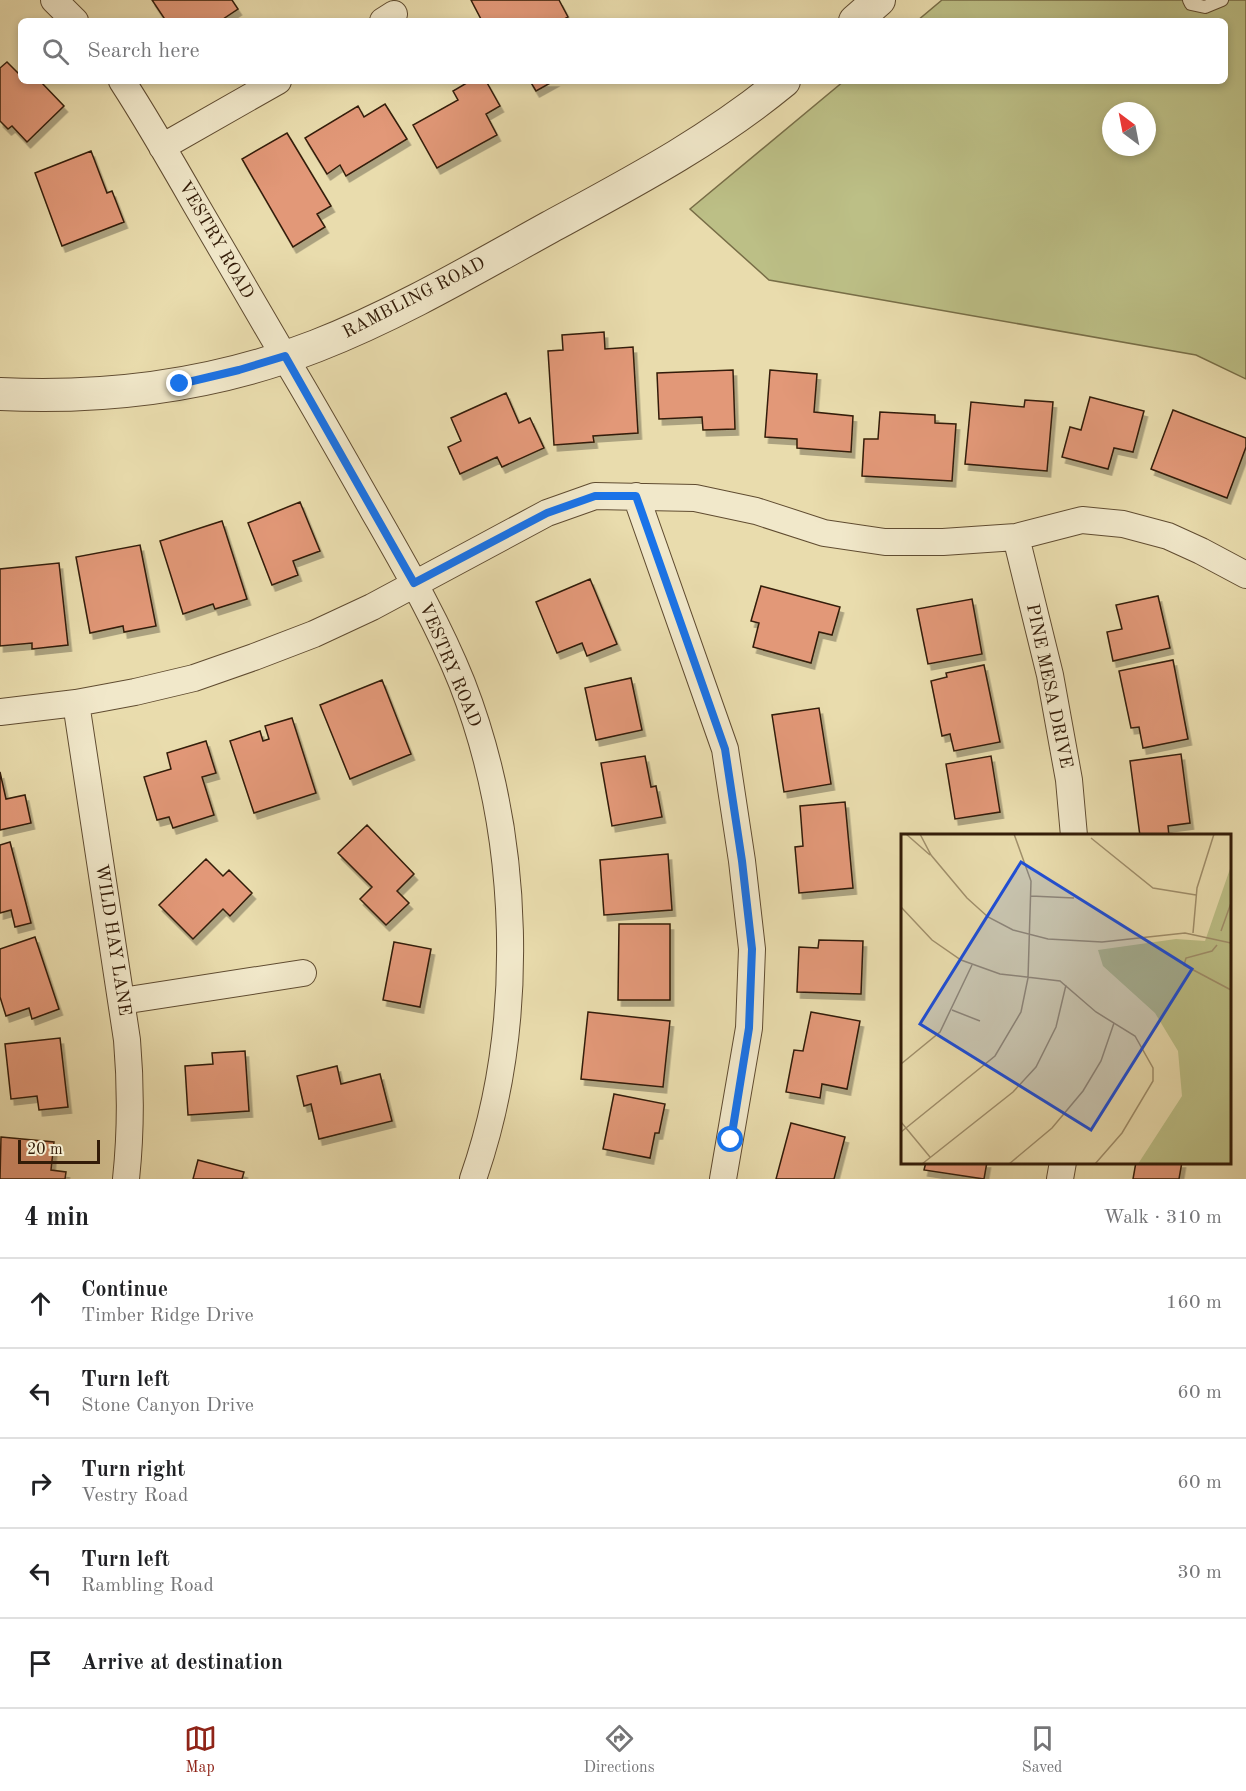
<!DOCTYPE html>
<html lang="en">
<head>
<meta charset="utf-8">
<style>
	body { margin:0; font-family:"Old Standard TT",serif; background:#f2f2f2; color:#202124 }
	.compass { position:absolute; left:1102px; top:102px; width:54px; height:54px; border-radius:50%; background:#fff; box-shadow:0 3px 9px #0003; rotate:328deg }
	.scale { position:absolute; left:18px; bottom:15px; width:82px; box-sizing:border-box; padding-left:6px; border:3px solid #331c08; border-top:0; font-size:16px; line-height:21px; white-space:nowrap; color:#331c08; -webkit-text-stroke:4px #f1e8ca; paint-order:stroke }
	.stop { position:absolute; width:18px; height:18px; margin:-14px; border:4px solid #1a73e8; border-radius:50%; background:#fff }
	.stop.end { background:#1a73e8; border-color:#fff; box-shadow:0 2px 6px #0008 }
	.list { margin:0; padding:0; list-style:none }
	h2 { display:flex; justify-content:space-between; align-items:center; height:78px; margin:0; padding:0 24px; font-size:26px }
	h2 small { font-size:20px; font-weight:400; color:#757577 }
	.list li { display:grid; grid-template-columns:39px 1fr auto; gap:18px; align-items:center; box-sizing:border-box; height:90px; padding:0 24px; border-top:2px solid #e0e0e0 }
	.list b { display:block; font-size:22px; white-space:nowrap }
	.list p { margin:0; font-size:20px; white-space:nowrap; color:#757577 }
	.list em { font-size:20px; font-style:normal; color:#757577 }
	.icon { flex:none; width:33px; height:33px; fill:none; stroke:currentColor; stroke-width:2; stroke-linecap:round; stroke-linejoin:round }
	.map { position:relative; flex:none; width:1246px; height:1179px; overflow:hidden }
	.search { position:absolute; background:#fff; box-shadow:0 3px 9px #0003; left:18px; right:18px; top:18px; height:66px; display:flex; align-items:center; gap:15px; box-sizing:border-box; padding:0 21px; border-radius:9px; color:#757577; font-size:22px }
	.sheet { height:528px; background:#fff }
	nav { display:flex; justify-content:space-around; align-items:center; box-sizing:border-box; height:84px; border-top:2px solid #e0e0e0; background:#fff; font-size:16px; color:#757577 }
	nav a { display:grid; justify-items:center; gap:3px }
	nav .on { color:#8f2418 }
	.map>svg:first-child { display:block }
</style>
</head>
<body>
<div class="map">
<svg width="1246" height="1179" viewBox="0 0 1246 1179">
	<defs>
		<filter id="shadow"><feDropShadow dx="3.5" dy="6" stdDeviation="0" flood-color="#0004"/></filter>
	</defs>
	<rect width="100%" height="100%" fill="#e9dcad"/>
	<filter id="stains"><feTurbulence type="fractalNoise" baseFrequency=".00333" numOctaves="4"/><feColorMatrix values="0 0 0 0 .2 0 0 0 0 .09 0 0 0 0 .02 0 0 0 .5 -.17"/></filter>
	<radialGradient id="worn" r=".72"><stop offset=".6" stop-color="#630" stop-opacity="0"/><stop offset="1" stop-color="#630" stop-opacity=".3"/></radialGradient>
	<!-- green -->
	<path fill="#bcbf86" stroke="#786e47" stroke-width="1.5" fill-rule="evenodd" d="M942,0H1246V379L1196,355L769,280L690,209L844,81H1225V21H917ZM1111,111H1147V147H1111Z"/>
	<!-- building -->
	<path fill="#e29878" stroke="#331c08" stroke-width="1.5" filter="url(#shadow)" d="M152,0H232L238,9L220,21H166Z
		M471,0H559L568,17L561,21H482Z
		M7,62L18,73L21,70V81H40L64,106L27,142L12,126L8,129L0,121V68Z
		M470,81H486L500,106L486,114L497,135L437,168L413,125L458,100L453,91Z
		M530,81H554L536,91Z
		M385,104L407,139L346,176L340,165L327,174L305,138L358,106L364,117Z
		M287,133L331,206L317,214L325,227L293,247L242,159Z
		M91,151L107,193L112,191L124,222L62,246L35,173Z
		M604,332L605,349L633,347L638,433L593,436L594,442L554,445L548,351L563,350L562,335Z
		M733,370L735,429L703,430L702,417L659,419L657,373Z
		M770,370L817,374L814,412L853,416L851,452L797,448V439L765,437Z
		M506,393L519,423L530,418L544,448L502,467L497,457L460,474L448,447L461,441L451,418Z
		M1090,397L1144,411L1133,452L1114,448L1108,469L1062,457L1070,427L1081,430Z
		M1025,400L1053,402L1047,471L965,464L971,402L1024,407Z
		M1173,410L1246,438V447L1227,498L1151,469Z
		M880,412L935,415V423L956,424L952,481L862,476L864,439H878Z
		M300,502L320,551L293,561L298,575L272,585L248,523Z
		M222,521L247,599L215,609L213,604L183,614L160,541Z
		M140,545L156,626L124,632L123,626L90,633L76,557Z
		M59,563L68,645L32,649V643L0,646V569Z
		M590,579L617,644L587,656L582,643L557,653L536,602Z
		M761,586L840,607L832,635L819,632L811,663L753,647L759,623L751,621Z
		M1158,596L1170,648L1113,661L1107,632L1122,629L1116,605Z
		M972,599L982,654L928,664L917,609Z
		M1173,660L1188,739L1143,748L1139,727L1131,728L1119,671Z
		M984,665L1000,742L954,751L950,734L942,736L931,681L947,677L946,673Z
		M631,678L642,730L596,740L585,688Z
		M382,680L411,754L350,779L320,705Z
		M819,708L831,784L784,792L772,715Z
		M292,718L316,793L254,813L230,741L260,731L263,741L269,739L265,726Z
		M206,741L216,773L202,777L214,815L173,828L169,817L157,820L144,777L171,769L167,753Z
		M1181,754L1190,823L1168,826L1169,836H1140L1130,761Z
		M645,756L651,787L656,786L662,817L612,826L601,763Z
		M991,756L1000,812L955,819L946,764Z
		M0,772L6,799L25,795L31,823L0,830Z
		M845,802L853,888L799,893L795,847L803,846L800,806Z
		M367,825L414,874L397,891L409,903L386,925L360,899L372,887L338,853Z
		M10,842L31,923L15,927L11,910L0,913V845Z
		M668,854L672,910L604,915L600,860Z
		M206,859L223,876L229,870L252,893L230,916L223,909L193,939L159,905Z
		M619,924H670V1000H618Z
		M35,937L59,1009L32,1019L29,1008L6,1016L0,997V949Z
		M819,940L863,941L861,994L797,992L799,947L818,948Z
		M394,942L431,949L420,1007L383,1000Z
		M588,1012L670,1021L663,1087L581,1079Z
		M811,1012L860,1021L847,1089L822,1084L820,1098L786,1092L794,1050L803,1051Z
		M60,1038L68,1107L39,1110L37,1096L11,1099L5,1044Z
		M245,1051L249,1111L188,1115L185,1066L213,1064L212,1053Z
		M337,1066L341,1084L380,1074L392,1121L319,1139L311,1104L304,1106L297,1076Z
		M614,1094L665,1104L659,1133H655L650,1158L603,1149Z
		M791,1123L845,1137L834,1179H776Z
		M1,1137L54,1142L51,1170L66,1172L65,1179H0Z
		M198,1160L244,1172L242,1179H193Z
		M926,1162H987L984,1179L924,1170Z
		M1136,1162H1182L1179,1179H1133Z"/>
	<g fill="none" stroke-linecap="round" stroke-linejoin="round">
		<defs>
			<path id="service" d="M1189,0L1191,4L1205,7L1222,0"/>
			<path id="minor" d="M54,0L75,21
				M383,21L394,14
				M122,81C148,121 172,163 196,205C226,257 257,309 287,361C317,411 345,461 374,512C406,568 438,623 462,683C521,835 527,1025 473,1179
				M162,147L278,81
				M636,496L725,749L742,861L752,949L749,1028L723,1179
				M1016,537L1050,675L1069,780L1074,836
				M76,703L127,1040C131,1087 131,1132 126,1179
				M0,712L76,703L135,692L194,678L254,657L314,634L372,607L547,513L595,496L695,498L756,511L824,533L885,542H943L1016,537L1082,520L1123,524L1168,536L1201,551L1246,575
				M122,1001L303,973
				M1060,1179L1063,1162"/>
			<path id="tertiary" d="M855,21L879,0
				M0,394C107,399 216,385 316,346C398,314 474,269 550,227C633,182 711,141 784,81"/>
		</defs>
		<!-- service casing -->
		<use href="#service" stroke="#604c31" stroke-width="14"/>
		<!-- minor casing -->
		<use href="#minor" stroke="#604c31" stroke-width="28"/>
		<!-- tertiary casing -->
		<use href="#tertiary" stroke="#604c31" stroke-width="34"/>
		<!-- service -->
		<use href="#service" stroke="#f1e8ca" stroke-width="12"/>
		<!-- minor -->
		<use href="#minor" stroke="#f1e8ca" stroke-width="26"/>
		<!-- tertiary -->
		<use href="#tertiary" stroke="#f1e8ca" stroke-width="32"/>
	</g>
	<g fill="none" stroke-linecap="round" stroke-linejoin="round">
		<!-- route -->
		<path stroke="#1a73e8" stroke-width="8" d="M180,384L239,370L285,356L414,583L547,513L595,496H636L725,749L742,861L752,949L749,1028L731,1140"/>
	</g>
	<g text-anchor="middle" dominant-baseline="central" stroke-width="6" stroke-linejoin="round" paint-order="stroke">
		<!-- street labels -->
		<g font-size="18" fill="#331c08" stroke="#f1e8ca">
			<text transform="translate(216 240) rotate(60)">VESTRY ROAD</text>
			<text transform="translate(414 298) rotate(-27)">RAMBLING ROAD</text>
			<text transform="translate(450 665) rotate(67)">VESTRY ROAD</text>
			<text transform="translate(1049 686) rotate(78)">PINE MESA DRIVE</text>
			<text transform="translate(113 940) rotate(81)">WILD HAY LANE</text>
		</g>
	</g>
	<!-- overview -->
	<g transform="translate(901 834)">
		<rect width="330" height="330" fill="#e9dcad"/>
		<path d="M330,32V330H237L281,262L277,217L254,179L202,132L197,116L275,105L304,107Z" fill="#bcbf86"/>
		<path fill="none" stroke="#a08f6b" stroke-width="1.5" d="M5,0L29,21M19,0L30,21L66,64L87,83L112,96L147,105L201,108L284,99L330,109M190,4L252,54L295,61M130,62L173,64M0,73L31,106L60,126L99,140L159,147L195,178L234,202L252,234V247L221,299L194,330M320,97L330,69M292,99L296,54L313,0M316,111L311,117L285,124L283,131L330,156M51,176L79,187M0,230L39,198L71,131M0,288L29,323M0,298L94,222L120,178L127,144L130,47L113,0M21,330L112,258L135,233L155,193L165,151M108,330L151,294L182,257L200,227L213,189"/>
		<path fill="#1d4ed8" fill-opacity="0.15" stroke="#1d4ed8" stroke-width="3" d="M120,28L291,135L190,296L19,190Z"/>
		<rect width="330" height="330" fill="none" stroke="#331c08" stroke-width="3"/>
	</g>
	<rect width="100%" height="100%" filter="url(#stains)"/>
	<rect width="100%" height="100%" fill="url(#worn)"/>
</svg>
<svg class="compass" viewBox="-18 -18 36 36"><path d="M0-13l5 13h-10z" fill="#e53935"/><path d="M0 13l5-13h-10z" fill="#757577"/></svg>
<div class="scale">20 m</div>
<div class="stop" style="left:731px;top:1140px"></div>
<div class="stop end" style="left:180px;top:384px"></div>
<div class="search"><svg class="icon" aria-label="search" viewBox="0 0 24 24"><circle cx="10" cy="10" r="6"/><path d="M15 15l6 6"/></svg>Search here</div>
</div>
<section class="sheet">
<h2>4 min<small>Walk · 310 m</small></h2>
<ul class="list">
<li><svg class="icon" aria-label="ahead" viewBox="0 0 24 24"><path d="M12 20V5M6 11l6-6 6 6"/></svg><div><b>Continue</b><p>Timber Ridge Drive</p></div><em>160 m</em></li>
<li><svg class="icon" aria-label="left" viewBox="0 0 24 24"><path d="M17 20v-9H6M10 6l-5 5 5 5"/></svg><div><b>Turn left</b><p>Stone Canyon Drive</p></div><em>60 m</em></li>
<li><svg class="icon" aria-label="right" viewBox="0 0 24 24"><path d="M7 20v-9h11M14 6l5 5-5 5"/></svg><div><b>Turn right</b><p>Vestry Road</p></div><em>60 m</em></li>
<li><svg class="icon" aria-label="left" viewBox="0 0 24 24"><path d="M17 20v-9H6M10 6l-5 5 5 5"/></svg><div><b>Turn left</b><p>Rambling Road</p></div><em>30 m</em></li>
<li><svg class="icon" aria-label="arrive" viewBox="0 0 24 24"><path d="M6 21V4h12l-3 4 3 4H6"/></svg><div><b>Arrive at destination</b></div></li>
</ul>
</section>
<nav>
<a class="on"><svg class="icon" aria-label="map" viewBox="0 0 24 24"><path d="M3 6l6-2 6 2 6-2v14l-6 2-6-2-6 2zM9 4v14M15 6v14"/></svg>Map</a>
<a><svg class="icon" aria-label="directions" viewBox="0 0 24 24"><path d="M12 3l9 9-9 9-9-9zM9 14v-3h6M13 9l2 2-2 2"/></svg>Directions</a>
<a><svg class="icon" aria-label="saved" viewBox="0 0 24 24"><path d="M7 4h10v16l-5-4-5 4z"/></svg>Saved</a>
</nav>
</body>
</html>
